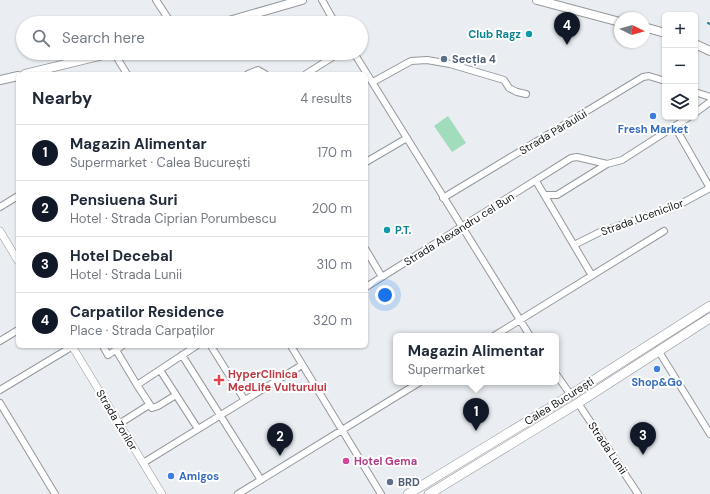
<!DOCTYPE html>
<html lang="en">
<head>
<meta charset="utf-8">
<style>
	body { margin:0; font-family:"DM Sans",sans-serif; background:#f6f6f7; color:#1f2937 }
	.controls { position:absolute; right:12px; top:12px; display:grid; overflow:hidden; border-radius:6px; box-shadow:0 1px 3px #0004 }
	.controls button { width:36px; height:36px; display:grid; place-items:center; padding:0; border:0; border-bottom:1px solid #e0e1e3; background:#fff; color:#1f2937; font:20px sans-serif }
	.compass { position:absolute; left:614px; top:12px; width:36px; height:36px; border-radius:50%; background:#fff; box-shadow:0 1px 3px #0004; rotate:95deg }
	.you { position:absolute; left:385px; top:295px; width:14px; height:14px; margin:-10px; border:3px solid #fff; border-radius:50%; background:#1a73e8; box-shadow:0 0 0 6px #1a73e833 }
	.badge { display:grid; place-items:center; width:26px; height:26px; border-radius:50%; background:#111827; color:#fff; font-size:13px; font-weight:700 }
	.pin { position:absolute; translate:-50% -33px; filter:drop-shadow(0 1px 2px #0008) }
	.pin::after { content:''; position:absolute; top:21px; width:14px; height:12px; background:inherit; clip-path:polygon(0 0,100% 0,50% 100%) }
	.popup { position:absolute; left:393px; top:333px; width:166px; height:52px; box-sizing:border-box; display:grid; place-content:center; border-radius:6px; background:#fff; filter:drop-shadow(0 1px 3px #0005); font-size:13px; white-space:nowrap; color:#747a83 }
	.popup b { font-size:15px; color:#1f2937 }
	.popup::after { content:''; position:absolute; left:50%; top:100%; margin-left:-8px; border:8px solid transparent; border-top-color:#fff }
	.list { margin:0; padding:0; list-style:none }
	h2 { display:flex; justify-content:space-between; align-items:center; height:52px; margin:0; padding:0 16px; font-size:17px }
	h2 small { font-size:13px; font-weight:400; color:#747a83 }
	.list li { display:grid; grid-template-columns:26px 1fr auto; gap:12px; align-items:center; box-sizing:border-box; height:56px; padding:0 16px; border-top:1px solid #e0e1e3 }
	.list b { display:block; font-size:15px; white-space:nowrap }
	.list p { margin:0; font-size:13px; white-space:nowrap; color:#747a83 }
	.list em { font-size:13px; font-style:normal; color:#747a83 }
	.icon { flex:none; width:22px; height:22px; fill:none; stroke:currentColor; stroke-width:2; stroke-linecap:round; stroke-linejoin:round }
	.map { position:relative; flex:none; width:710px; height:494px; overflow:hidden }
	.search { position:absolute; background:#fff; box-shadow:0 1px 3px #0004; left:16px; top:16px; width:352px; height:44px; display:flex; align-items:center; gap:10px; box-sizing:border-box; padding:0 14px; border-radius:22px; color:#747a83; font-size:15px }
	.panel { position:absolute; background:#fff; box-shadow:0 1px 3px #0004; left:16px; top:72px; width:352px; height:276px; border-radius:6px }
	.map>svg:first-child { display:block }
</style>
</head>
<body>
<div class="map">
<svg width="710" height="494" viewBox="0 0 710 494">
	<rect width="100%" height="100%" fill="#eaeef2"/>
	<!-- green -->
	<path fill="#a1dcbd" d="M448,116L466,143L452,152L434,126Z"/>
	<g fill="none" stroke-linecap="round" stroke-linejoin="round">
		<!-- stream -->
		<path stroke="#2a7a92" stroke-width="2" d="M708,23L710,24"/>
		<defs>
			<path id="minor" d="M156,0L171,23
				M322,0L335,23
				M114,53L127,74
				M354,53L530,336
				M248,74L258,70L265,74
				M306,74L339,53
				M373,82L411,61L427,60L450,64L504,80L509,88L517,92L526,94
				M695,92L710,97
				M695,113L710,102
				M366,162L407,138
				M536,181L591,274
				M545,195H557L607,164L622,160L689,117
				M443,198L643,77L649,76L665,81
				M0,207L18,196
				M574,245L600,232L675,207L710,188L675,127
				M366,250L382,277
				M366,287L571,158L577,157L607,164
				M494,336L664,231
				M0,341L18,330
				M103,346L108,355L122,346
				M211,346L244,399
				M291,346L381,494
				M116,350L137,385
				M658,350L710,434
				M182,355L261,480
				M160,370L198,429
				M556,374L570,394
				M0,390L73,346
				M176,395L158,406L152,408L137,385L196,346
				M0,403L55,494
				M578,403L638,494
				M119,424L149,405
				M143,463L302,365
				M238,494L420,382"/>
			<path id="tertiary" d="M0,231L18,261
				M72,346L162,494"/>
			<path id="secondary" d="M537,0L620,22
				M222,23L302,0
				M644,27L665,33
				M695,44L710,51
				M25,74L111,53
				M0,80L18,76"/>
			<path id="primary" d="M408,494L561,401L710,306
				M429,494L578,403L710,318"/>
		</defs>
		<!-- minor casing -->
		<use href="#minor" stroke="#94989c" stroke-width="8"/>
		<!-- tertiary casing -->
		<use href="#tertiary" stroke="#94989c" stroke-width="8"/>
		<!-- secondary casing -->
		<use href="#secondary" stroke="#94989c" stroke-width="10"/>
		<!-- primary casing -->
		<use href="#primary" stroke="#94989c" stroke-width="10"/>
		<!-- minor -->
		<use href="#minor" stroke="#fff" stroke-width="6"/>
		<!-- tertiary -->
		<use href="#tertiary" stroke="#fff" stroke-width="7"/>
		<!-- secondary -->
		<use href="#secondary" stroke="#fff" stroke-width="8"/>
		<!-- primary -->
		<use href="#primary" stroke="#fff" stroke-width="9"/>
	</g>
	<!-- markers -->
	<g fill="#0f9aa8" stroke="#fff" stroke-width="1.5">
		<circle cx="529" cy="34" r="4"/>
		<circle cx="387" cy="230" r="4"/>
	</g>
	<g fill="#5c6f8a" stroke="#fff" stroke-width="1.5">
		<circle cx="444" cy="59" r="4"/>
		<circle cx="390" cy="482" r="4"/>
	</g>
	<g fill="#3f7fe0" stroke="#fff" stroke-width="1.5">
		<circle cx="653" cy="116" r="4"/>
		<circle cx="657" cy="369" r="4"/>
		<circle cx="171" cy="476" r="4"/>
	</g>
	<path fill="#e0444e" stroke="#fff" stroke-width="1.5" d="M217 374h4v4h4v4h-4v4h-4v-4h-4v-4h4z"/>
	<circle fill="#d1479c" stroke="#fff" stroke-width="1.5" cx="346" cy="461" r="4"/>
	<g text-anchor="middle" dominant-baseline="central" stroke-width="4" stroke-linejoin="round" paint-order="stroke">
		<!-- culture labels -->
		<g font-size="11" font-weight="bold" fill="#0d838f" stroke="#fff" text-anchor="end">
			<text x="521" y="34">Club Ragz</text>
			<text x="395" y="230" text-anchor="start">P.T.</text>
		</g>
		<!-- service labels -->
		<g font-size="11" font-weight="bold" fill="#4e5e75" stroke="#fff" text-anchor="start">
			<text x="452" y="59">Secția 4</text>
			<text x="398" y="482">BRD</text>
		</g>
		<!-- shop labels -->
		<g font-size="11" font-weight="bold" fill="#366cbe" stroke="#fff">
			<text x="653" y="129">Fresh Market</text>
			<text x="657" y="382">Shop&amp;Go</text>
			<text x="179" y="476" text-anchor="start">Amigos</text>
		</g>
		<!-- street labels -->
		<g font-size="11" fill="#131516" stroke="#fff">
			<text transform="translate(553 132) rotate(-31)">Strada Pârâului</text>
			<text transform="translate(642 217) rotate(-20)">Strada Ucenicilor</text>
			<text transform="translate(459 229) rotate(-32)">Strada Alexandru cel Bun</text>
			<text transform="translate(559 401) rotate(-32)">Calea București</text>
			<text transform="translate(117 420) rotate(59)">Strada Zorilor</text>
			<text transform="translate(608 448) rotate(56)">Strada Lunii</text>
		</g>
		<!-- health labels -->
		<g font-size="11" font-weight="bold" fill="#be3a42" stroke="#fff" text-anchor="start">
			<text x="228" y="374">HyperClinica<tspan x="228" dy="13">MedLife Vulturului</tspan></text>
		</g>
		<!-- hotel labels -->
		<g font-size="11" font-weight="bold" fill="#b23c85" stroke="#fff" text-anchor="start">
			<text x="354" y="461">Hotel Gema</text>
		</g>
	</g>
</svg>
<div class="controls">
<button>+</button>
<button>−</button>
<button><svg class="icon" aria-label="layers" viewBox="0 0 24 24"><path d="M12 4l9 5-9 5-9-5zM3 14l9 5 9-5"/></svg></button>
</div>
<svg class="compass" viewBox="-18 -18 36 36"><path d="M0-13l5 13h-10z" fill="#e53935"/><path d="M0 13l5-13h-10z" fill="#747a83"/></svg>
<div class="you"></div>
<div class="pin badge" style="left:476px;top:431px">1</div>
<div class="popup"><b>Magazin Alimentar</b>Supermarket</div>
<div class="pin badge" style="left:280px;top:456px">2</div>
<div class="pin badge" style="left:643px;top:455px">3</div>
<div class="pin badge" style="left:567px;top:45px">4</div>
<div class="search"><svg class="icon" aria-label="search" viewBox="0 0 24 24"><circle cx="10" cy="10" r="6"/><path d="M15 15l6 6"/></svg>Search here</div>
<section class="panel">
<h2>Nearby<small>4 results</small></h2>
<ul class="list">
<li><span class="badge">1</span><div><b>Magazin Alimentar</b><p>Supermarket · Calea București</p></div><em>170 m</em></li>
<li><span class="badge">2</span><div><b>Pensiuena Suri</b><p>Hotel · Strada Ciprian Porumbescu</p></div><em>200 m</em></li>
<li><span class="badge">3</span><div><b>Hotel Decebal</b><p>Hotel · Strada Lunii</p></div><em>310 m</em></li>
<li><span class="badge">4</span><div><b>Carpatilor Residence</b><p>Place · Strada Carpaților</p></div><em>320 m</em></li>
</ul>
</section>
</div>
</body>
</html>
